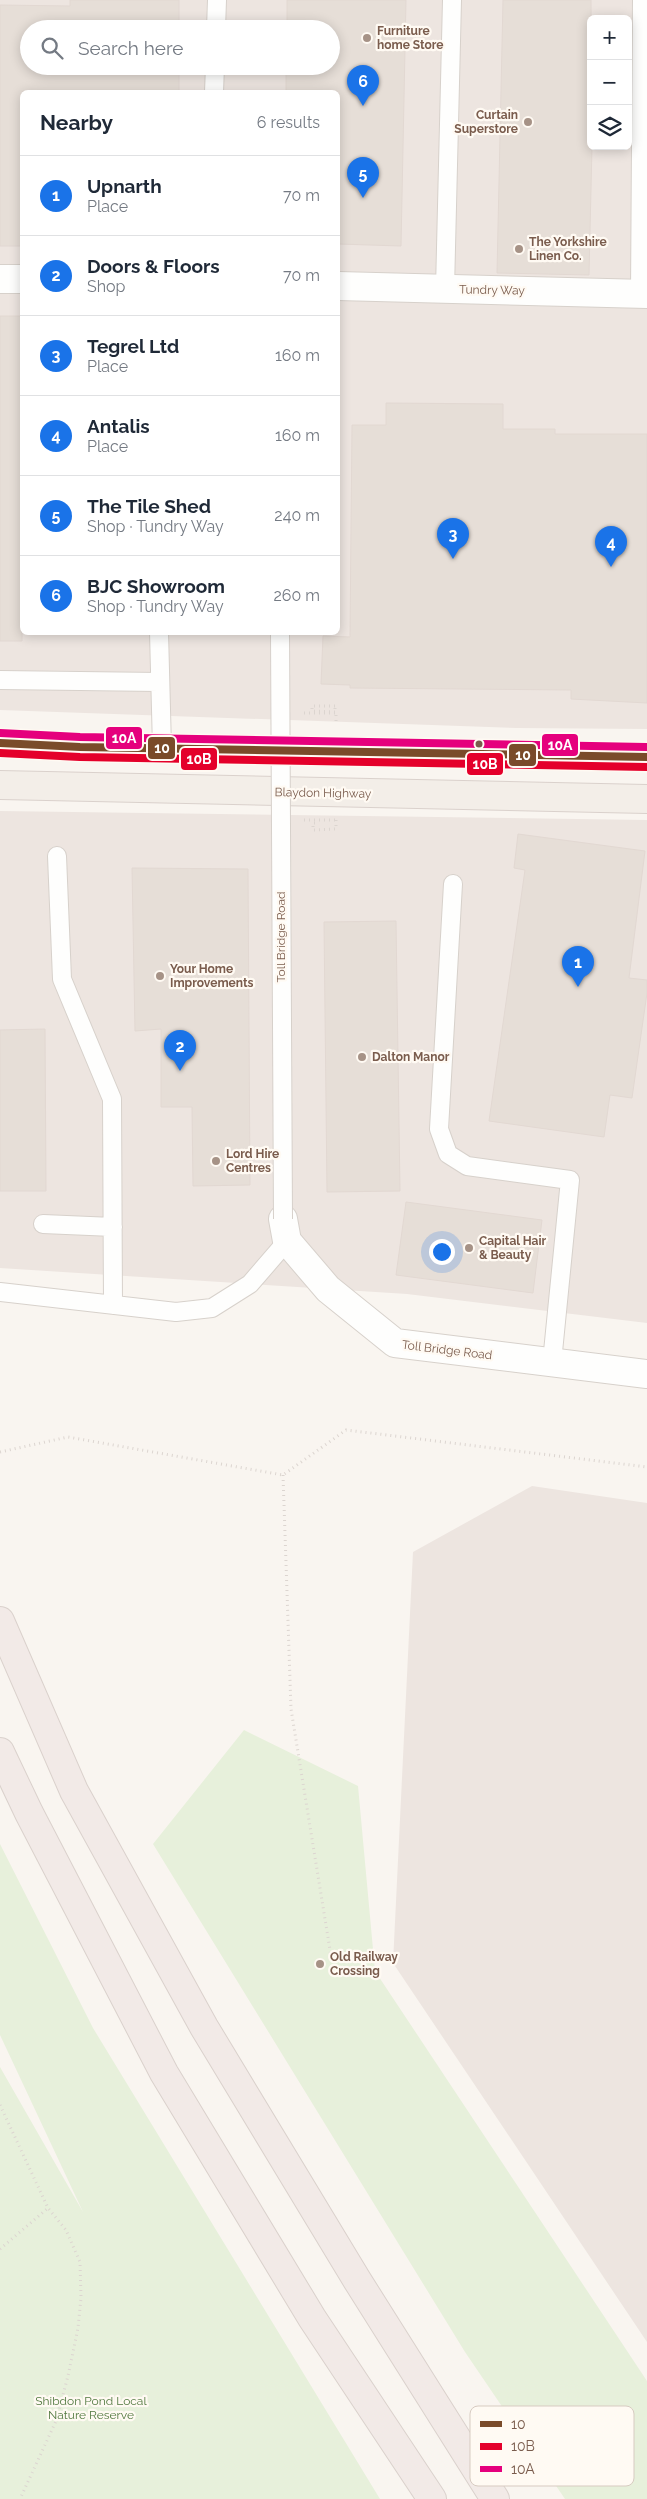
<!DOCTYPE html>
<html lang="en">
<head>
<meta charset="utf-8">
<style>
	body { margin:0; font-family:Raleway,sans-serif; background:#f6f6f7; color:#1f2937 }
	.controls { position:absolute; right:15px; top:15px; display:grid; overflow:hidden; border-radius:8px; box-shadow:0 2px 12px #0003 }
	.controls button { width:45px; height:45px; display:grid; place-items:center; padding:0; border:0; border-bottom:1px solid #e0e1e3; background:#fff; color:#1f2937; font:25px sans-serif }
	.you { position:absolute; left:441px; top:1251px; width:18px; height:18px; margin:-12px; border:4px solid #fff; border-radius:50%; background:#1a73e8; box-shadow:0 0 0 8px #1a73e833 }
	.badge { display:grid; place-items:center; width:32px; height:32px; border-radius:50%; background:#1a73e8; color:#fff; font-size:16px; font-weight:700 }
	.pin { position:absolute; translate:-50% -41px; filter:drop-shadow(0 1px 2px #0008) }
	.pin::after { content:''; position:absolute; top:26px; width:18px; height:15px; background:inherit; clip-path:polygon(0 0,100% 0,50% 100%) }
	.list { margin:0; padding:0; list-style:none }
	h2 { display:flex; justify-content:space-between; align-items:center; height:65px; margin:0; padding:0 20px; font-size:21px }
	h2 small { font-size:16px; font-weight:400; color:#747a83 }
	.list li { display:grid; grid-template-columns:32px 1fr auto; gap:15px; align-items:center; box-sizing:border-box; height:80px; padding:0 20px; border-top:1px solid #e0e1e3 }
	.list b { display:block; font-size:19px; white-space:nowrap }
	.list p { margin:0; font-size:16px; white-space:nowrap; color:#747a83 }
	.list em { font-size:16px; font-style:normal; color:#747a83 }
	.icon { flex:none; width:28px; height:28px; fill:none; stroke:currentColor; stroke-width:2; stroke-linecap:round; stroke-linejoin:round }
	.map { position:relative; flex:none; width:647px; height:2499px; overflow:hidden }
	.search { position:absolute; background:#fff; box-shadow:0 2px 12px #0003; left:20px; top:20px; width:320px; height:55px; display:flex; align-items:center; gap:12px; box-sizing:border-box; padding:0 18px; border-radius:28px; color:#747a83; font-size:19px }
	.panel { position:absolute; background:#fff; box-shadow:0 2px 12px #0003; left:20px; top:90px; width:320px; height:545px; border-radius:8px }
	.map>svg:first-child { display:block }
</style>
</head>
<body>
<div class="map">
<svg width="647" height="2499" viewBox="0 0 647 2499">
	<rect width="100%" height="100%" fill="#f9f5f0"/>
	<!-- industrial -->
	<path fill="#ede5e0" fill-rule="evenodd" d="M0,0H647V729L516,728L0,710ZM591,19H628V146H591ZM29,29H331V66H29ZM22,92H338V632H22Z
		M0,811L647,820V1323L407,1294L0,1268Z
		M532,1486L647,1503V2342L393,1963L413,1552Z"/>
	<!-- green -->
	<path fill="#e7f0db" d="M244,1730L358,1786L375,1971L647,2381V2499H565L465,2352L153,1844Z
		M0,1844L93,2028L380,2499H0V2067L83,2212L0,2035Z"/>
	<!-- building -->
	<path fill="#e6ded7" stroke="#e2d8d2" d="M70,0H179V29H29V66H179V92H22V246H0V5L70,6Z
		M287,0H406L401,246L338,244V92H286V66H331V29H287Z
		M503,0H591L592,146L589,275L497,273Z
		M0,316H22V641H0Z
		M386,403L503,404V429H555V434H647V703L571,699V690L350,688V685L321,684L323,636L350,637L352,425H386Z
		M518,834L645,851L629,978L647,980V993L632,1098L610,1095L604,1137L489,1121L525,870L514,868Z
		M132,868L248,869L250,1185L193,1186L192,1107H161V1029L135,1031Z
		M396,921L400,1191L327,1192L324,922Z
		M45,1029L46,1191H0V1030Z
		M406,1202L542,1220L533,1293L396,1275Z"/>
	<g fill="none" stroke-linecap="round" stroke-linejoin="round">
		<defs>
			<path id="lane" d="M216,29L217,0
				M214,92L215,66
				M445,289L452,0
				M640,293L642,0
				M159,632L162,748
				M0,680L159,682
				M57,856L62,979L112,1099L113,1305
				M453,884L439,1129L448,1154L467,1166L570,1180L552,1362
				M43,1224L113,1227
				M0,1292L176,1312L212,1308L250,1284L287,1241"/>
			<path id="street" d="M0,279H22
				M338,286L647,294
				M283,1219L287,1241L328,1289L395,1343L647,1374"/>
			<path id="primary" d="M0,743L80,747L647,757
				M0,785L647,799"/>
			<path id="highway" d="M0,1621L74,1791L204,2027L357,2280L495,2499
				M0,1752L29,1813L164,2073L312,2318L432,2499"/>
		</defs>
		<!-- lane casing -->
		<use href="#lane" stroke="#d7d1cb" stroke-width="20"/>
		<!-- street casing -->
		<use href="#street" stroke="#d7d1cb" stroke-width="30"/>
		<!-- primary casing -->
		<use href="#primary" stroke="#dad1cc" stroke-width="30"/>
		<!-- highway casing -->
		<use href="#highway" stroke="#dad1cc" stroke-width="30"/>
		<!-- path -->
		<path stroke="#dcd5d0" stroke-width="3" stroke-dasharray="1 4" stroke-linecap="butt" d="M335,706H312V711L336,712V723
			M315,823H313V830L336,829V820
			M0,1452L68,1437L283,1475L346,1430L647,1467
			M283,1475L291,1709L331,1956
			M0,2105L48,2208L66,2230L80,2262L81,2298L78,2328L68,2376L56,2421L20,2499
			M0,2249L48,2208"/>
		<!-- lane -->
		<use href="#lane" stroke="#fefefd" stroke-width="18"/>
		<!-- street -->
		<use href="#street" stroke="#fefefd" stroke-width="28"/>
		<!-- primary -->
		<use href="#primary" stroke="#f3eee8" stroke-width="28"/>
		<!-- highway -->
		<use href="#highway" stroke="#f2eae7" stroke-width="28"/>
		<defs>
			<path id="lane-bridge" d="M280,632L283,1219"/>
		</defs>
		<!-- lane-bridge casing -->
		<use href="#lane-bridge" stroke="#d7d1cb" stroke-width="20" stroke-linecap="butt"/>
		<!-- path-bridge -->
		<path stroke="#dcd5d0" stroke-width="3" stroke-dasharray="1 4" stroke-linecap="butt" d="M304,713H335V706
			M304,820H336"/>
		<!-- lane-bridge -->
		<use href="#lane-bridge" stroke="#fefefd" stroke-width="18"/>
		<defs>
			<path id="bus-1" d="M0,743L80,747L647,757"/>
			<path id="bus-2" d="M0,753L80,757L647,767"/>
			<path id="bus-3" d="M0,733L80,737L647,747"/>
		</defs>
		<!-- bus-1 casing -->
		<use href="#bus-1" stroke="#fffaf3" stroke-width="11"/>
		<!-- bus-2 casing -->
		<use href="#bus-2" stroke="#fffaf3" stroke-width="11"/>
		<!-- bus-3 casing -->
		<use href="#bus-3" stroke="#fffaf3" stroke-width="11"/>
		<!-- bus-1 -->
		<use href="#bus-1" stroke="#7a4b2a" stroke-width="8"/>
		<!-- bus-2 -->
		<use href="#bus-2" stroke="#e4002b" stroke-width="8"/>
		<!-- bus-3 -->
		<use href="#bus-3" stroke="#e5007d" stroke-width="8"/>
	</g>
	<!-- markers -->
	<g fill="#a69286" stroke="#fffaf3" stroke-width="2">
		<circle cx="367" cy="38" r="5"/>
		<circle cx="528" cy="122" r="5"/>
		<circle cx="519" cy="249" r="5"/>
		<circle cx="160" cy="976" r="5"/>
		<circle cx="362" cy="1057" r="5"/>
		<circle cx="216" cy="1161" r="5"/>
		<circle cx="469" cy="1248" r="5"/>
		<circle cx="320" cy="1964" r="5"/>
	</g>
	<circle fill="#7a5c4d" stroke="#fffaf3" stroke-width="2" cx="479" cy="744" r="4.5"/>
	<g text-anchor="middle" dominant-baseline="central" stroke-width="4.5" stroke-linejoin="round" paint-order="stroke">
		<!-- poi labels -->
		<g font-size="12" font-weight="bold" fill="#7a5c4d" stroke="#fffaf3" text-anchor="start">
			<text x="377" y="31">Furniture<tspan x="377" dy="14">home Store</tspan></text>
			<text x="518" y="115" text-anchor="end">Curtain<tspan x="518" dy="14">Superstore</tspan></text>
			<text x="529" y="242">The Yorkshire<tspan x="529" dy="14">Linen Co.</tspan></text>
			<text x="170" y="969">Your Home<tspan x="170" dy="14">Improvements</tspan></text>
			<text x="372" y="1057">Dalton Manor</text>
			<text x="226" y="1154">Lord Hire<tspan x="226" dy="14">Centres</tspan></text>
			<text x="479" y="1241">Capital Hair<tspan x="479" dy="14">&amp; Beauty</tspan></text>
			<text x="330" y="1957">Old Railway<tspan x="330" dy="14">Crossing</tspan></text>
		</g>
		<!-- street labels -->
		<g font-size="12" fill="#7a5c4d" stroke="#fffaf3">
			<text transform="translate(492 290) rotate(1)">Tundry Way</text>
			<text transform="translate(323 793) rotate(1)">Blaydon Highway</text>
			<text transform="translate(281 937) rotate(-90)">Toll Bridge Road</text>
			<text transform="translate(447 1350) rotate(7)">Toll Bridge Road</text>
		</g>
		<!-- park labels -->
		<g font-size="12" fill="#537a41" stroke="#fffaf3">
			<text x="91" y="2401">Shibdon Pond Local<tspan x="91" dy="14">Nature Reserve</tspan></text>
		</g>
	</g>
	<!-- legend -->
	<rect x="470" y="2406" width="164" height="80" rx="8" fill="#fffaf3" stroke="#d7cbc1" stroke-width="1"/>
	<rect x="480" y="2421" width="22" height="6" fill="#7a4b2a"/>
	<rect x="480" y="2443" width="22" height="7" fill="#e4002b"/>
	<rect x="480" y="2466" width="22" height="6" fill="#e5007d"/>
	<g font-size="14" fill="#7a5c4d">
		<text x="511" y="2429">10</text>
		<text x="511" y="2451">10B</text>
		<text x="511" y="2474">10A</text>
	</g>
	<g stroke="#fffaf3" stroke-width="2">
		<rect x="105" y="726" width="38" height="24" rx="5" fill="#e5007d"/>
		<rect x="541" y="733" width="38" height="24" rx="5" fill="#e5007d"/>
		<rect x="147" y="736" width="29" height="24" rx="5" fill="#7a4b2a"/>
		<rect x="508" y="743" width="29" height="24" rx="5" fill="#7a4b2a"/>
		<rect x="180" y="747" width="38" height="24" rx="5" fill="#e4002b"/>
		<rect x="466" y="752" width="38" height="24" rx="5" fill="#e4002b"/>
	</g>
	<g font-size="14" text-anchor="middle" font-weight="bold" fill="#fff">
		<text x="124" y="743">10A</text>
		<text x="560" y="750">10A</text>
		<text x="162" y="753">10</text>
		<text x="523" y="760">10</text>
		<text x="199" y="764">10B</text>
		<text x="485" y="769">10B</text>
	</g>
</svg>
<div class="controls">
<button>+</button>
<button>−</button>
<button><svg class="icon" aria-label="layers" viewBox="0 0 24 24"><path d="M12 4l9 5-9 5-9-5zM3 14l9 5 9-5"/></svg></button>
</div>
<div class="you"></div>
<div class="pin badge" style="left:578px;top:987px">1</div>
<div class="pin badge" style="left:180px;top:1071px">2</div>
<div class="pin badge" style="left:453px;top:559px">3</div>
<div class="pin badge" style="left:611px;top:567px">4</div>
<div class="pin badge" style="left:363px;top:198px">5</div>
<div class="pin badge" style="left:363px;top:106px">6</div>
<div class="search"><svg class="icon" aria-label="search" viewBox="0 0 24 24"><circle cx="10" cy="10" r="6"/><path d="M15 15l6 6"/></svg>Search here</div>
<section class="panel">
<h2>Nearby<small>6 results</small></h2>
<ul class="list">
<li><span class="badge">1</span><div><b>Upnarth</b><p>Place</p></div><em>70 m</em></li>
<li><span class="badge">2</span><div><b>Doors &amp; Floors</b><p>Shop</p></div><em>70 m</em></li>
<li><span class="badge">3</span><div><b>Tegrel Ltd</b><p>Place</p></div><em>160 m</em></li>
<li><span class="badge">4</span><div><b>Antalis</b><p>Place</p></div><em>160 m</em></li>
<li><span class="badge">5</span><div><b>The Tile Shed</b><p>Shop · Tundry Way</p></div><em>240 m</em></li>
<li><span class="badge">6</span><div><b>BJC Showroom</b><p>Shop · Tundry Way</p></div><em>260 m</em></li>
</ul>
</section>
</div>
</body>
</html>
